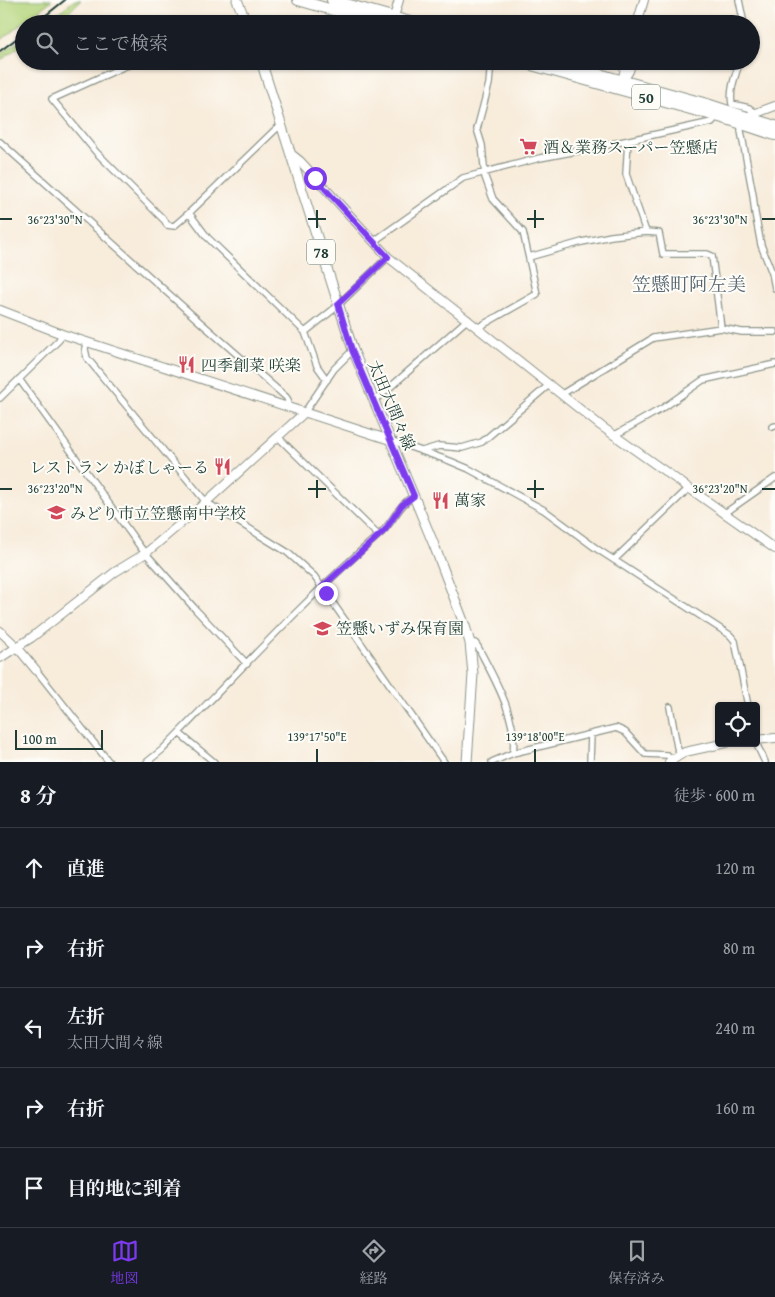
<!DOCTYPE html>
<html lang="ja">
<head>
<meta charset="utf-8">
<style>
	body { margin:0; font-family:"Gentium Book Plus","Noto Serif JP",serif; background:#242831; color:#f1f3f6 }
	.controls { position:absolute; right:15px; bottom:15px; display:grid; overflow:hidden; border-radius:5px; box-shadow:0 1px 4px #0004 }
	.controls button { width:45px; height:45px; display:grid; place-items:center; padding:0; border:0; border-bottom:1px solid #363941; background:#171b24; color:#f1f3f6; font:25px sans-serif }
	.scale { position:absolute; left:15px; bottom:12px; width:88px; box-sizing:border-box; padding-left:5px; border:2px solid #1f3d34; border-top:0; font-size:14px; line-height:18px; white-space:nowrap; color:#1f3d34; -webkit-text-stroke:4px #fdfcf7; paint-order:stroke }
	.stop { position:absolute; width:15px; height:15px; margin:-11px; border:4px solid #7c3aed; border-radius:50%; background:#fff }
	.stop.end { background:#7c3aed; border-color:#fff; box-shadow:0 1px 5px #0008 }
	.list { margin:0; padding:0; list-style:none }
	h2 { display:flex; justify-content:space-between; align-items:center; height:65px; margin:0; padding:0 20px; font-size:21px }
	h2 small { font-size:16px; font-weight:400; color:#9ea1a6 }
	.list li { display:grid; grid-template-columns:32px 1fr auto; gap:15px; align-items:center; box-sizing:border-box; height:80px; padding:0 20px; border-top:1px solid #363941 }
	.list b { display:block; font-size:19px; white-space:nowrap }
	.list p { margin:0; font-size:16px; white-space:nowrap; color:#9ea1a6 }
	.list em { font-size:16px; font-style:normal; color:#9ea1a6 }
	.icon { flex:none; width:28px; height:28px; fill:none; stroke:currentColor; stroke-width:2; stroke-linecap:round; stroke-linejoin:round }
	.map { position:relative; flex:none; width:775px; height:762px; overflow:hidden }
	.search { position:absolute; background:#171b24; box-shadow:0 1px 4px #0004; left:15px; right:15px; top:15px; height:55px; display:flex; align-items:center; gap:12px; box-sizing:border-box; padding:0 18px; border-radius:28px; color:#9ea1a6; font-size:19px }
	.sheet { height:465px; background:#171b24 }
	nav { display:flex; justify-content:space-around; align-items:center; box-sizing:border-box; height:70px; border-top:1px solid #363941; background:#171b24; font-size:14px; color:#9ea1a6 }
	nav a { display:grid; justify-items:center; gap:2px }
	nav .on { color:#7c3aed }
	.map>svg:first-child { display:block }
</style>
</head>
<body>
<div class="map">
<svg width="775" height="762" viewBox="0 0 775 762">
	<rect width="100%" height="100%" fill="#fdfcf7"/>
	<filter id="ink" filterUnits="userSpaceOnUse"><feTurbulence type="fractalNoise" baseFrequency=".02" numOctaves="2"/><feDisplacementMap in="SourceGraphic" scale="10" xChannelSelector="R" yChannelSelector="G"/><feConvolveMatrix kernelMatrix="1 2 1 2 8 2 1 2 1" color-interpolation-filters="sRGB"/></filter>
	<filter id="wash" filterUnits="userSpaceOnUse"><feTurbulence type="fractalNoise" baseFrequency=".0096" numOctaves="4" result="noise"/><feDisplacementMap in="SourceGraphic" scale="20" xChannelSelector="R" yChannelSelector="G"/><feGaussianBlur stdDeviation="1.12" result="paint"/><feColorMatrix in="noise" values="0 0 0 0 0 0 0 0 0 0 0 0 0 0 0 0 0 1.4 0 .05"/><feComposite in="paint" operator="in"/></filter>
	<g filter="url(#wash)">
		<rect width="100%" height="100%" fill="#f8ecdb"/>
		<!-- green -->
		<path fill="#b5d57d" stroke="#6a8958" d="M0,0H52L0,41Z
			M75,0H81L57,24H40L51,16L52,17Z
			M24,37V43L0,61V55Z"/>
	</g>
	<g filter="url(#ink)">
		<g fill="none" stroke-linecap="round" stroke-linejoin="round">
			<defs>
				<path id="minor" d="M739,0L744,24
					M140,61L123,67L52,99L96,152L165,221L167,225L174,226L189,213L276,129L281,127
					M740,61C736,74 729,90 732,104L749,108L756,113
					M741,124V131L753,195L755,213L761,245L772,273L775,288
					M628,141L626,174L646,232
					M0,142L200,322L286,397L288,400L287,407
					M189,213L207,237L305,332L334,309L388,257
					M373,242L463,178L540,158L593,148L712,122L716,117
					M529,257L582,242L611,236L646,232L659,233L663,254H707L712,256L721,328
					M479,327L537,294L523,232L493,199L485,177L482,145L477,129L489,84L491,61
					M305,332L317,366L327,380
					M86,342L85,349L87,358L206,502L287,552L314,576L444,762
					M19,379L141,548L196,610L247,664
					M562,394L653,338L721,328L742,332H775
					M0,398L59,340L62,334
					M373,400L379,397L468,319
					M304,413L334,369L353,350
					M772,427L775,426
					M615,435L663,408L703,380L775,364
					M278,437L378,535
					M390,440L450,461L469,469L544,510L597,549L730,635L735,641L748,706
					M422,451L439,446L462,448L482,442L550,384
					M725,513L775,478
					M614,560L689,488
					M470,643H475L478,647C494,678 518,718 513,753
					M36,670L109,762
					M670,707L677,747L680,754
					M179,733L214,762
					M756,743L765,762
					M147,762L162,750C234,677 304,600 381,533C394,521 398,505 414,496
					M492,762L513,753L616,728L625,732L645,754L667,755L673,759
					M590,762L591,734"/>
				<path id="tertiary" d="M392,24L399,0
					M637,24L644,0
					M624,79L629,71L632,61
					M622,84L626,61
					M746,118L751,115L775,106
					M290,153L300,161L388,257L601,426L775,549
					M0,310L62,334L390,440
					M0,631L17,647L36,670
					M0,658L31,638L115,572L146,553L206,502L304,413
					M756,740L775,738
					M669,762L685,752L726,743"/>
				<path id="primary" d="M237,0L247,24
					M261,61L353,350L434,545L465,626L470,643L473,674L467,762"/>
				<path id="trunk" d="M298,0L381,24
					M332,0L417,24
					M517,61L730,120L775,135
					M552,61L707,104L775,126"/>
			</defs>
			<!-- minor casing -->
			<use href="#minor" stroke="#8c9488" stroke-width="8"/>
			<!-- tertiary casing -->
			<use href="#tertiary" stroke="#8c9488" stroke-width="10"/>
			<!-- primary casing -->
			<use href="#primary" stroke="#8c9488" stroke-width="11"/>
			<!-- trunk casing -->
			<use href="#trunk" stroke="#8c9488" stroke-width="12"/>
			<!-- minor -->
			<use href="#minor" stroke="#fff" stroke-width="5.5"/>
			<!-- tertiary -->
			<use href="#tertiary" stroke="#fff" stroke-width="8"/>
			<!-- primary -->
			<use href="#primary" stroke="#fff" stroke-width="9"/>
			<!-- trunk -->
			<use href="#trunk" stroke="#fff" stroke-width="10"/>
			<!-- rail -->
			<path stroke="#1f3d34" stroke-width="2" d="M35,24L65,0
				M0,51L24,33"/>
		</g>
	</g>
	<g fill="none" stroke-linecap="round" stroke-linejoin="round" filter="url(#ink)">
		<!-- route -->
		<path stroke="#7c3aed" stroke-width="6" d="M315,178L388,257L338,304L352,350L414,496L402,505L385,530L322,587L326,593"/>
	</g>
	<!-- ticks -->
	<path fill="none" stroke="#1f3d34" stroke-width="2" d="M317,210V228M535,210V228M0,219H12M308,219H326M527,219H544M762,219H775M317,480V498M535,480V498M0,489H12M308,489H326M527,489H544M762,489H775M317,749V762M535,749V762"/>
	<!-- icons -->
	<defs>
		<symbol id="supermarket-bare" viewBox="-9 -9 18 18"><path d="M-6-5.5h2.5l.6 2H6L4.5 2H-2.5L-4.4-4H-6ZM-1.5 3.2a1.3 1.3 0 1 0 .1 0ZM3 3.2a1.3 1.3 0 1 0 .1 0Z" fill="#d1495b" stroke="#fdfcf7" stroke-width="2.5" paint-order="stroke"/></symbol>
		<symbol id="restaurant-bare" viewBox="-9 -9 18 18"><path d="M-5-6h1v4h1v-4h1v4h1v-4h1v5L-1.5 .5V6h-2V.5L-5-1ZM5-6V6H3V1.5H1.5Q1.5-4 5-6Z" fill="#d1495b" stroke="#fdfcf7" stroke-width="2.5" paint-order="stroke"/></symbol>
		<symbol id="school-bare" viewBox="-9 -9 18 18"><path d="M0-5L7-2L0 1L-7-2ZM-4 1L0 2.5L4 1V4Q0 6-4 4Z" fill="#d1495b" stroke="#fdfcf7" stroke-width="2.5" paint-order="stroke"/></symbol>
	</defs>
	<g fill-rule="evenodd">
		<use href="#supermarket-bare" x="516" y="134" width="25" height="25"/>
		<use href="#restaurant-bare" x="174" y="352" width="25" height="25"/>
		<use href="#restaurant-bare" x="210" y="454" width="25" height="25"/>
		<use href="#restaurant-bare" x="428" y="488" width="25" height="25"/>
		<use href="#school-bare" x="44" y="500" width="25" height="25"/>
		<use href="#school-bare" x="310" y="616" width="25" height="25"/>
	</g>
	<g text-anchor="middle" dominant-baseline="central" stroke-width="4" stroke-linejoin="round" paint-order="stroke">
		<!-- shield labels -->
		<g fill="#fdfcf7" stroke="#62766e" stroke-width="1">
			<rect x="632" y="84.5" width="28" height="25" rx="4"/>
			<rect x="307" y="239.5" width="28" height="25" rx="4"/>
		</g>
		<g font-size="15" font-weight="bold" fill="#1f3d34">
			<text x="646" y="97">50</text>
			<text x="321" y="252">78</text>
		</g>
		<!-- poi labels -->
		<g font-size="16" fill="#1f3d34" stroke="#fdfcf7" text-anchor="start">
			<text x="543" y="147">酒＆業務スーパー笠懸店</text>
			<text x="201" y="365">四季創菜 咲楽</text>
			<text x="209" y="467" text-anchor="end">レストラン かぼしゃーる</text>
			<text x="454" y="500">萬家</text>
			<text x="70" y="513">みどり市立笠懸南中学校</text>
			<text x="336" y="628">笠懸いずみ保育園</text>
		</g>
		<!-- street labels -->
		<g font-size="16" fill="#1f3d34" stroke="#fdfcf7">
			<text transform="translate(392 405) rotate(67)">太田大間々線</text>
		</g>
		<!-- quarter labels -->
		<g font-size="19" fill="#566571" stroke="#fdfcf7">
			<text x="689" y="284">笠懸町阿左美</text>
		</g>
	</g>
	<g font-size="12" text-anchor="middle" fill="#1f3d34" stroke="#fdfcf7" stroke-width="4" stroke-linejoin="round" paint-order="stroke">
		<text x="55" y="224">36°23'30"N</text>
		<text x="720" y="224">36°23'30"N</text>
		<text x="55" y="493">36°23'20"N</text>
		<text x="720" y="493">36°23'20"N</text>
		<text x="317" y="741">139°17'50"E</text>
		<text x="535" y="741">139°18'00"E</text>
	</g>
</svg>
<div class="controls">
<button><svg class="icon" aria-label="locate" viewBox="0 0 24 24"><circle cx="12" cy="12" r="6"/><path d="M12 2v4M12 18v4M2 12h4M18 12h4"/></svg></button>
</div>
<div class="scale">100 m</div>
<div class="stop" style="left:315px;top:178px"></div>
<div class="stop end" style="left:326px;top:593px"></div>
<div class="search"><svg class="icon" aria-label="search" viewBox="0 0 24 24"><circle cx="10" cy="10" r="6"/><path d="M15 15l6 6"/></svg>ここで検索</div>
</div>
<section class="sheet">
<h2>8 分<small>徒歩 · 600 m</small></h2>
<ul class="list">
<li><svg class="icon" aria-label="ahead" viewBox="0 0 24 24"><path d="M12 20V5M6 11l6-6 6 6"/></svg><div><b>直進</b></div><em>120 m</em></li>
<li><svg class="icon" aria-label="right" viewBox="0 0 24 24"><path d="M7 20v-9h11M14 6l5 5-5 5"/></svg><div><b>右折</b></div><em>80 m</em></li>
<li><svg class="icon" aria-label="left" viewBox="0 0 24 24"><path d="M17 20v-9H6M10 6l-5 5 5 5"/></svg><div><b>左折</b><p>太田大間々線</p></div><em>240 m</em></li>
<li><svg class="icon" aria-label="right" viewBox="0 0 24 24"><path d="M7 20v-9h11M14 6l5 5-5 5"/></svg><div><b>右折</b></div><em>160 m</em></li>
<li><svg class="icon" aria-label="arrive" viewBox="0 0 24 24"><path d="M6 21V4h12l-3 4 3 4H6"/></svg><div><b>目的地に到着</b></div></li>
</ul>
</section>
<nav>
<a class="on"><svg class="icon" aria-label="map" viewBox="0 0 24 24"><path d="M3 6l6-2 6 2 6-2v14l-6 2-6-2-6 2zM9 4v14M15 6v14"/></svg>地図</a>
<a><svg class="icon" aria-label="directions" viewBox="0 0 24 24"><path d="M12 3l9 9-9 9-9-9zM9 14v-3h6M13 9l2 2-2 2"/></svg>経路</a>
<a><svg class="icon" aria-label="saved" viewBox="0 0 24 24"><path d="M7 4h10v16l-5-4-5 4z"/></svg>保存済み</a>
</nav>
</body>
</html>
